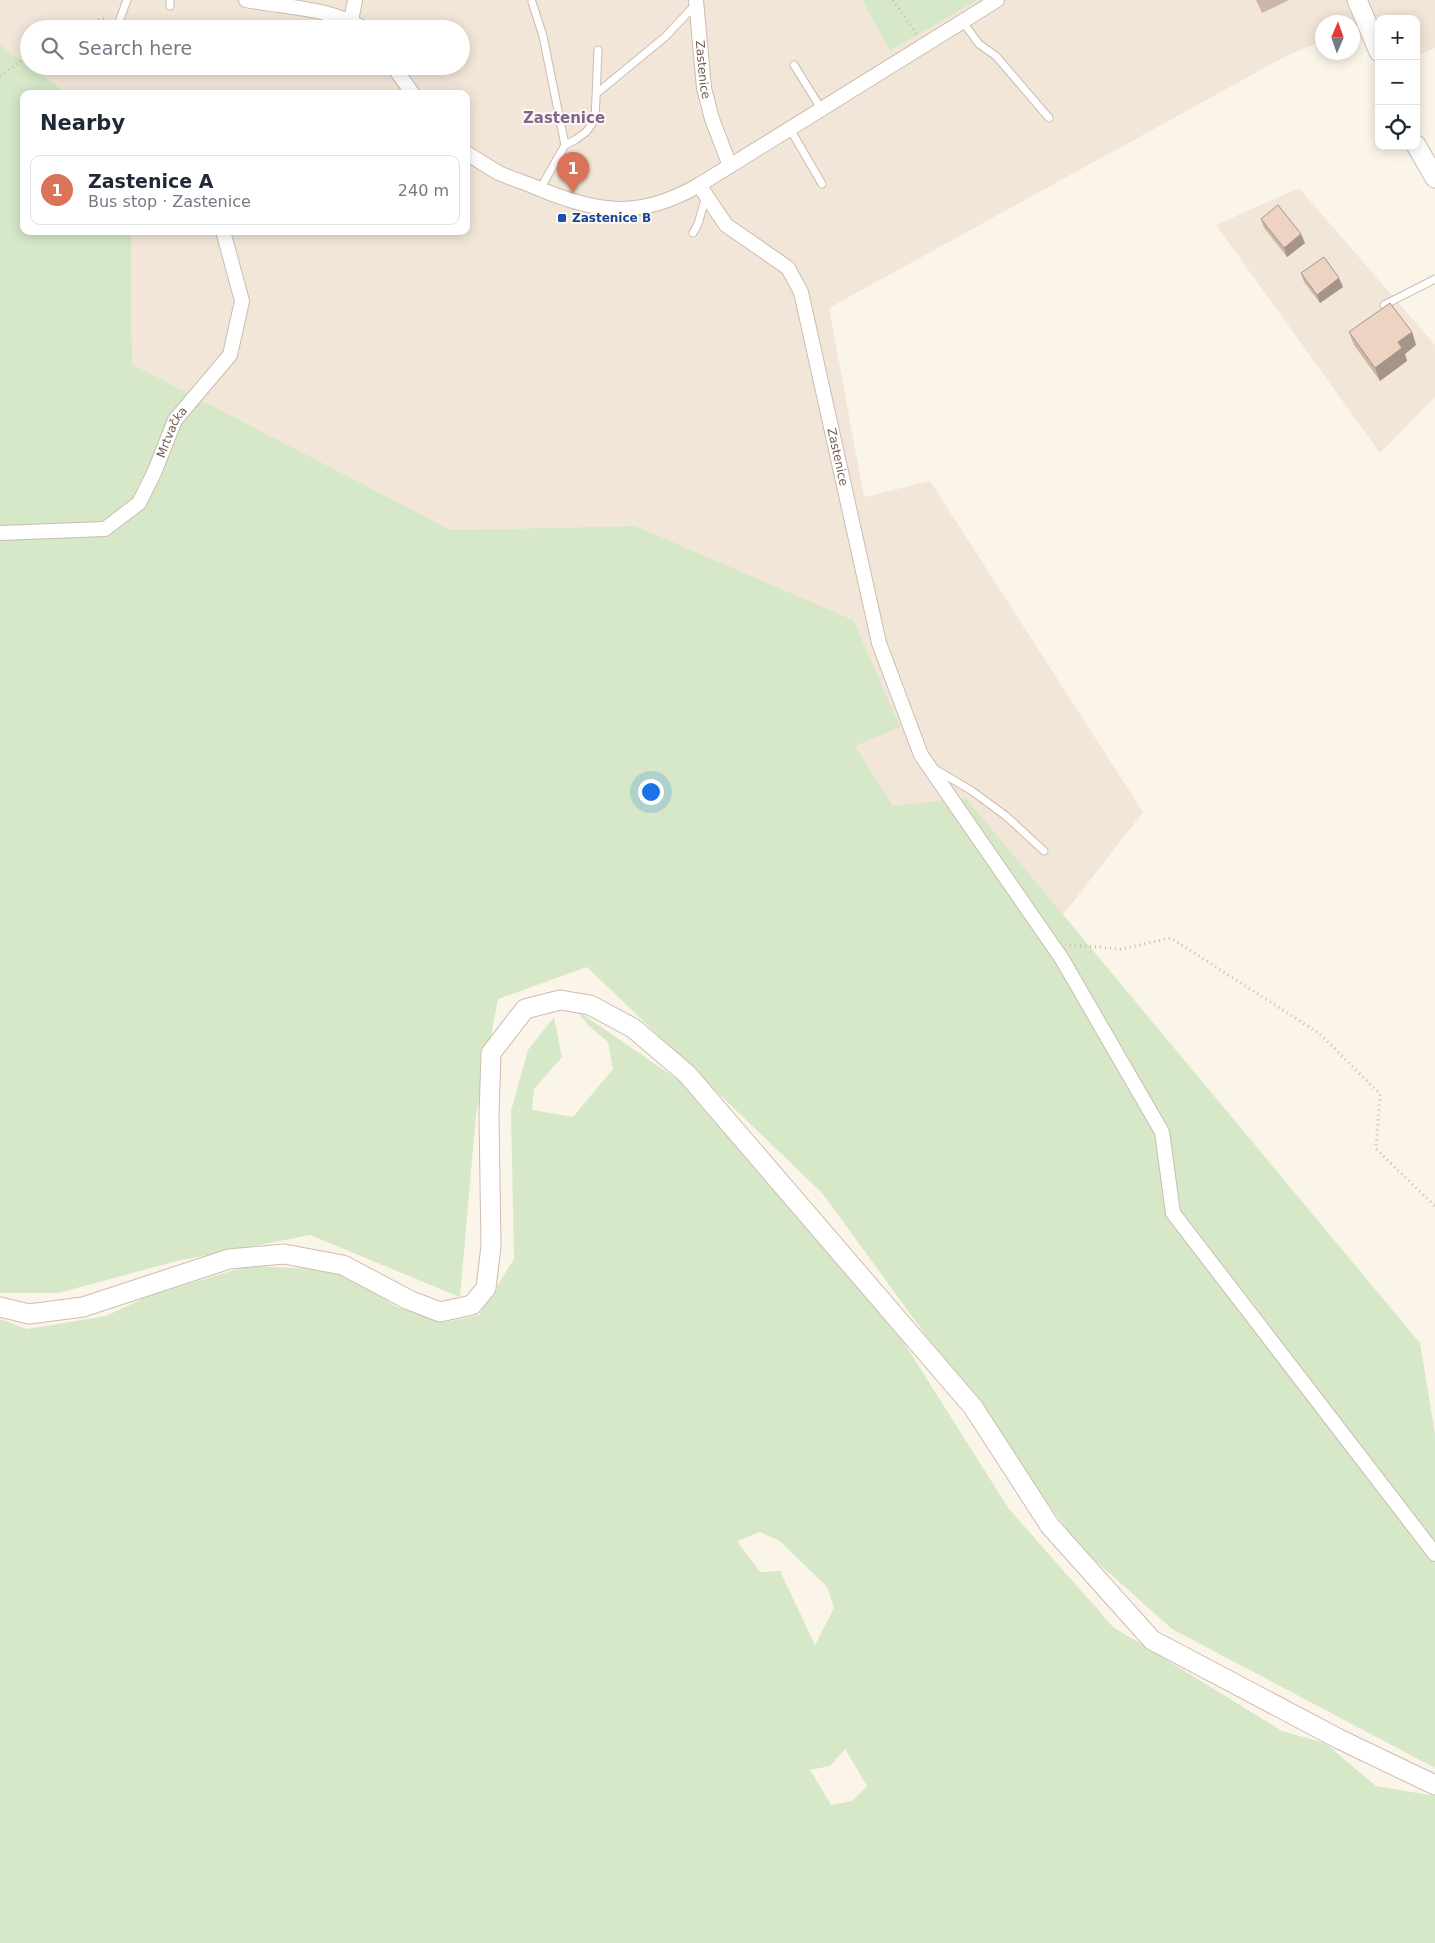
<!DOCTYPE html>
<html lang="en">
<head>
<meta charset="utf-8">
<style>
	body { margin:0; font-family:"DejaVu Sans",sans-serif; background:#f6f6f7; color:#1f2937 }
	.controls { position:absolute; right:15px; top:15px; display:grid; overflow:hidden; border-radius:10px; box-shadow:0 2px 12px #0003 }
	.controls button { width:45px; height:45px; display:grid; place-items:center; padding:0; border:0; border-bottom:1px solid #e0e1e3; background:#fff; color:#1f2937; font:25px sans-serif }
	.compass { position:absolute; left:1315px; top:15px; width:45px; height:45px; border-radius:50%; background:#fff; box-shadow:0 2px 12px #0003; rotate:2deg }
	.you { position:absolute; left:650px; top:791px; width:18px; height:18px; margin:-12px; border:4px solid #fff; border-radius:50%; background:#1a73e8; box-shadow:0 0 0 8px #1a73e833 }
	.badge { display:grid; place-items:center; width:32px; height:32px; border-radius:50%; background:#da7359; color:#fff; font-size:16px; font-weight:700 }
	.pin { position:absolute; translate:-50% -41px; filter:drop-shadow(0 1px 2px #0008) }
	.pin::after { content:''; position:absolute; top:26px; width:18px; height:15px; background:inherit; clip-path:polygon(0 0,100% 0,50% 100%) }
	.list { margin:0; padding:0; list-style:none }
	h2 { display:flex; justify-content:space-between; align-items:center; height:65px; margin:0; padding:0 20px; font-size:21px }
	h2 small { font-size:16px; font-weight:400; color:#747a83 }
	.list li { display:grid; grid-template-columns:32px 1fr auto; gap:15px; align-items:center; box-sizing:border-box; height:70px; margin:0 10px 10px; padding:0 10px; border:1px solid #e0e1e3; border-radius:10px }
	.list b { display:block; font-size:19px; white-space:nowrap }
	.list p { margin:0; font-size:16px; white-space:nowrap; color:#747a83 }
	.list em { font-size:16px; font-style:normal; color:#747a83 }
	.icon { flex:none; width:28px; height:28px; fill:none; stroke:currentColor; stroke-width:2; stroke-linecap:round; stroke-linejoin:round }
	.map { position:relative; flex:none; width:1435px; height:1943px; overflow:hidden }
	.search { position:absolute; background:#fff; box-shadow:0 2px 12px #0003; left:20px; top:20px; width:450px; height:55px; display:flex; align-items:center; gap:12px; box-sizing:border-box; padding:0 18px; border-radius:28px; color:#747a83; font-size:19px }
	.panel { position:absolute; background:#fff; box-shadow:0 2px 12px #0003; left:20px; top:90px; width:450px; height:145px; border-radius:10px }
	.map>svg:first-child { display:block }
</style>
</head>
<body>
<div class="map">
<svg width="1435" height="1943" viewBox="0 0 1435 1943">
	<rect width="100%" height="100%" fill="#fbf4e9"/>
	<!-- residential -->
	<path fill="#f2e6d8" d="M0,0H862L890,51L978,0H1435V48L1416,56V19H1385L1384,16L1353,29L1352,22H1322V41L1286,56L829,308L864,497L930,481L1143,812L1063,915L966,798L893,807L855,746L635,526L451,530L132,364L131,231H466V94H68L29,66H461V29H29V66L0,45Z
		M1299,188L1435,345V397L1380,453L1216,225Z"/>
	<!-- green -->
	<path fill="#d6e8c8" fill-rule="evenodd" d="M862,0H978L890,51Z
		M0,45L68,94H24V231H131L132,364L451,530L635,526L853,620L900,727L855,746L893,806L966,798L1420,1343L1435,1434V1768L1172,1629L1079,1546L823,1194L587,967L498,999L476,1115L460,1297L310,1235L177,1261L58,1293H0Z
		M575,1009L703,1097L866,1283L1009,1509L1113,1627L1282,1731L1325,1743L1376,1786L1435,1796V1943H0V1319L27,1329L106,1316L151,1295L248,1266L338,1270L397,1307L446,1322L479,1315L514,1259L511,1111L528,1050L554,1017L562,1057L534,1089L532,1110L573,1117L613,1069L608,1042L588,1025ZM760,1532L780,1541L827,1587L834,1608L815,1645L780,1571L760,1572L737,1541ZM845,1749L867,1786L852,1801L831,1805L810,1770L830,1766Z"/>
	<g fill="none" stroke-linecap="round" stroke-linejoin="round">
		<defs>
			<path id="service" d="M170,0V6
				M532,2L543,36L565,145L540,189
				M962,21L979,44L996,56L1049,118
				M117,27L127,0
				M794,65L822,110
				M597,93L665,37L695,5
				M790,129L822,184
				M565,145L575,140L586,132L595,120L598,50
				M693,233L698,224L706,196
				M1384,305L1435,279
				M935,769L972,791L1006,816L1044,851"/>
			<g id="minor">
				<path d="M246,0C288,8 327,7 365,29"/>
				<path id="s1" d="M696,0L704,88L712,119L730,166"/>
				<path d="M351,21L355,0"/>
				<path d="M393,66L413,94"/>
				<path d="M466,153C477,159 488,167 499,173C510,178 523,182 535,187C596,213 639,220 699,185L997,0"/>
				<path id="s2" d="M699,185L726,225L788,268L801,292L879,643L921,755L1062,959L1162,1132L1173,1213L1435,1554"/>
				<path id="s3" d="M0,533L105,529L139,503L154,473L175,420L230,355L242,301L223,231"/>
			</g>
			<path id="secondary" d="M1357,0L1379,52
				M1416,145L1435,178
				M0,1307L29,1314L83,1307L229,1259L284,1254L343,1265L409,1300L440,1312L472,1305L486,1288L491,1246L489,1117L491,1053L525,1009L560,1000L590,1005L633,1028L687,1074L973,1407L1050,1526L1152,1640L1339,1739L1435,1785"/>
		</defs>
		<!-- service casing -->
		<use href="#service" stroke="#ccbcb0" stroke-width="9"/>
		<!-- minor casing -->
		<use href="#minor" stroke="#ccbcb0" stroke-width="16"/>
		<!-- secondary casing -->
		<use href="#secondary" stroke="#cfbcae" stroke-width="21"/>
		<!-- path -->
		<path stroke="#d3b7a6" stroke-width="3" stroke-dasharray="1 4" stroke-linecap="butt" d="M893,0L917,35
			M49,29L108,18
			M0,76L25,58L29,48
			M1070,945L1121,949L1171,938L1320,1034L1380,1094L1376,1149L1435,1206"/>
		<!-- service -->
		<use href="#service" stroke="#fff" stroke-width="7"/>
		<!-- minor -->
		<use href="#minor" stroke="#fff" stroke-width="14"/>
		<!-- secondary -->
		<use href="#secondary" stroke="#fff" stroke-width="19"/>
	</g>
	<!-- wall -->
	<path fill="#cdb5a8" d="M1256,0H1289L1262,13Z
		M1261,219L1301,234L1305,243L1287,257L1264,228Z
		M1301,273L1343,287L1320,303L1304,282Z
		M1349,332H1412L1416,345L1405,354L1407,361L1380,381L1354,345Z"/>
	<!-- shaded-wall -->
	<path fill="#a79488" d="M1301,234L1305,243L1287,257L1284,248Z
		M1339,278L1343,287L1320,303L1317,295Z
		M1412,332L1416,345L1405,354L1407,361L1380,381L1375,368L1398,342Z"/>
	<!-- building -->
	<path fill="#eed3c3" stroke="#a79488" d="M1278,205L1301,234L1284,248L1261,219Z
		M1324,257L1339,278L1317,295L1301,273Z
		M1390,303L1412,332L1398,342L1402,348L1375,368L1349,332Z"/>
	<!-- markers -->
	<rect fill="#1a4fb4" stroke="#fef8f0" stroke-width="2" x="557" y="213" width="10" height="10" rx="2.5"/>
	<g text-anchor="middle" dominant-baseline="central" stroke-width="4" stroke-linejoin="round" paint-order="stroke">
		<!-- street labels -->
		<g font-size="12" fill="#745b4f" stroke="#fef8f0">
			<text stroke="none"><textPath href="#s1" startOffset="70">Zastenice</textPath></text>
			<text stroke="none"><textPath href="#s3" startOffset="226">Mrtvačka</textPath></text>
			<text stroke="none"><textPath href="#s2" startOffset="320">Zastenice</textPath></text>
		</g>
		<!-- transit labels -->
		<g font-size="12" font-weight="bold" fill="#164399" stroke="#fef8f0" text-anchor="start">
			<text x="572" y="218">Zastenice B</text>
		</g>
		<!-- quarter labels -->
		<g font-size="15" font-weight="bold" fill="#81668f" stroke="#fef8f0">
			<text x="564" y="118">Zastenice</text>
		</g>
	</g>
</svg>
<div class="controls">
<button>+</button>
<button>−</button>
<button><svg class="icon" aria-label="locate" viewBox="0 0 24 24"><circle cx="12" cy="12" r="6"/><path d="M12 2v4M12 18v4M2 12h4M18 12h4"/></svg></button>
</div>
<svg class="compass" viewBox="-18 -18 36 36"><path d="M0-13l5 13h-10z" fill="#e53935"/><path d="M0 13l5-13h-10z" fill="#747a83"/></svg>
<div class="you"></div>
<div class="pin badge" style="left:573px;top:193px">1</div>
<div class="search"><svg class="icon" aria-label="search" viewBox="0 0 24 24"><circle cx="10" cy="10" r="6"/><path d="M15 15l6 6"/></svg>Search here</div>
<section class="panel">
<h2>Nearby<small></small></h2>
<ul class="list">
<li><span class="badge">1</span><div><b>Zastenice A</b><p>Bus stop · Zastenice</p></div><em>240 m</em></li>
</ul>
</section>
</div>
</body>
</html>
